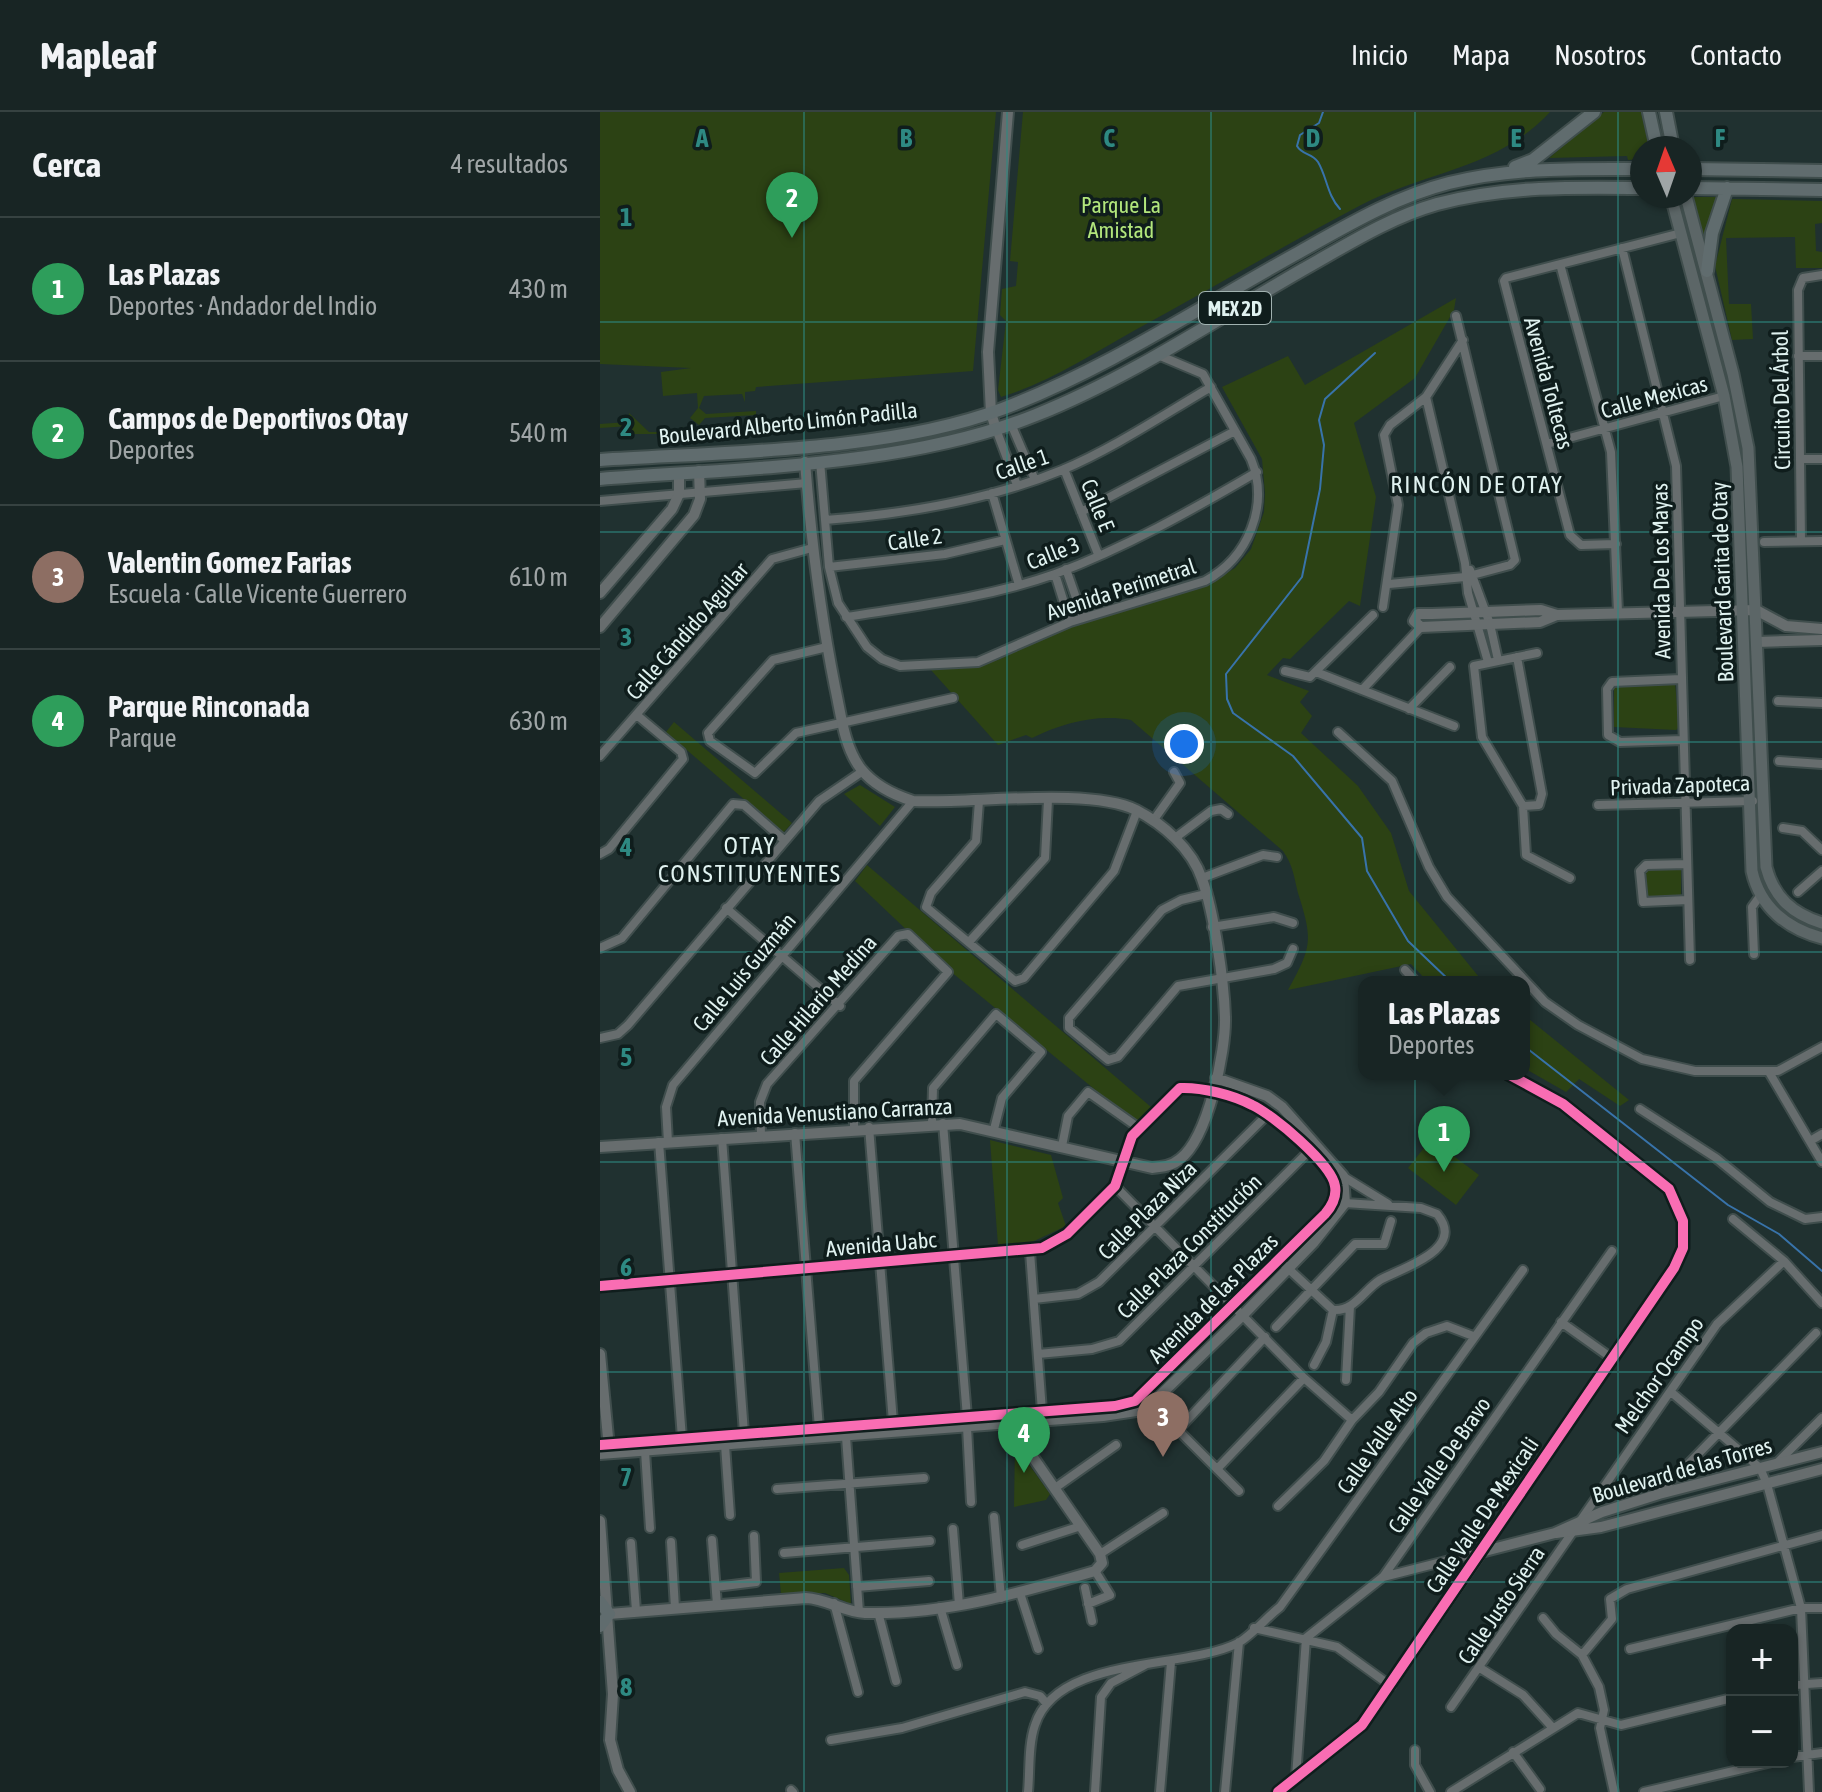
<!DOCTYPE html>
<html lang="es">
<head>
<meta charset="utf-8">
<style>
	body { margin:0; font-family:"Asap Condensed",sans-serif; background:#212d2c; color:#f1f3f6 }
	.controls { position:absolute; right:24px; bottom:24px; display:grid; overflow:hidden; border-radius:16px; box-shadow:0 2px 6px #0004 }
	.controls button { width:72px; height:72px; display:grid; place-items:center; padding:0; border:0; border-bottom:2px solid #364241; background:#182524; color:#f1f3f6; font:40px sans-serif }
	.compass { position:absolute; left:1030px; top:24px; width:72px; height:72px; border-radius:50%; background:#182524; box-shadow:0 2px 6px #0004; rotate:358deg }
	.you { position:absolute; left:584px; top:632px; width:28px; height:28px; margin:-20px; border:6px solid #fff; border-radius:50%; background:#1a73e8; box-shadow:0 0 0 12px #1a73e833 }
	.badge { display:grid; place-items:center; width:52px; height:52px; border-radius:50%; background:#9daead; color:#fff; font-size:26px; font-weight:700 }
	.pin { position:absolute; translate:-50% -66px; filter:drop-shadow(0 2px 4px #0008) }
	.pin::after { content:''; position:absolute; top:42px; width:28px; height:24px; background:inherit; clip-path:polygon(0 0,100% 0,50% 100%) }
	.popup { position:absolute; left:758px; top:864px; width:172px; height:104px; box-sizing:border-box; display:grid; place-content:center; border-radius:16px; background:#182524; filter:drop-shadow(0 2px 6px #0005); font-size:26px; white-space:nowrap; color:#9fa5a6 }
	.popup b { font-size:30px; color:#f1f3f6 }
	.popup::after { content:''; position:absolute; left:50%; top:100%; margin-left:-16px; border:16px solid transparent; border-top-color:#182524 }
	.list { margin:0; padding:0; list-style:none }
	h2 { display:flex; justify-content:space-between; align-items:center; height:104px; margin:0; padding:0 32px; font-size:34px }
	h2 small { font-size:26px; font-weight:400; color:#9fa5a6 }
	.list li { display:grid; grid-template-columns:52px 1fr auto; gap:24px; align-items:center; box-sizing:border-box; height:144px; padding:0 32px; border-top:2px solid #364241 }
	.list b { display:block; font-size:30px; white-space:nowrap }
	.list p { margin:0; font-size:26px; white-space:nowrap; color:#9fa5a6 }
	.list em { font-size:26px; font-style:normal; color:#9fa5a6 }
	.map { position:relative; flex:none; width:1222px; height:1680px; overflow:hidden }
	header { display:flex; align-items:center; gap:48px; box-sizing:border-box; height:112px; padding:0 40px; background:#182524; border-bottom:2px solid #364241 }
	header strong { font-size:38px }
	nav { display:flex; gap:44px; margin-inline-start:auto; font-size:28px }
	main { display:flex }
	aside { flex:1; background:#182524 }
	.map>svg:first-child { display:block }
</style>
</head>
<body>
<header>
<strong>Mapleaf</strong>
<nav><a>Inicio</a><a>Mapa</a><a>Nosotros</a><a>Contacto</a></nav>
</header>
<main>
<aside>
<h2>Cerca<small>4 resultados</small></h2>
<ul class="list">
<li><span class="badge" style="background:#2e9e5b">1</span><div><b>Las Plazas</b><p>Deportes · Andador del Indio</p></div><em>430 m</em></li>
<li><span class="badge" style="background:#2e9e5b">2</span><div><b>Campos de Deportivos Otay</b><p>Deportes</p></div><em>540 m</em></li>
<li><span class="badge" style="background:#8d6e63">3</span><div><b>Valentin Gomez Farias</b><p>Escuela · Calle Vicente Guerrero</p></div><em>610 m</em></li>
<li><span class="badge" style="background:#2e9e5b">4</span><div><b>Parque Rinconada</b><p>Parque</p></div><em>630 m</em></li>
</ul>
</aside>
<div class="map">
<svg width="1222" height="1680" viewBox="0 0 1222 1680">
	<rect width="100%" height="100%" fill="#203130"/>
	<!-- green -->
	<path fill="#2c4214" d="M0,0H396L373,259L156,275L155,279L145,280V290L142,282L104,284L99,296L106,302L156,299V303L105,306L99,313L90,306L98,296L97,281L63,284L61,260L91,256L0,252Z
		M423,0H950C896,58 827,59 761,93C685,133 612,176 537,217C494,241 448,271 401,285L398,278L406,209L400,203L402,177L416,174L418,150L410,149Z
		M1004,0H1041L1049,36H1042V47L1028,48L1027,44L949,46Z
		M1091,85H1119L1105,138Z
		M1132,87L1222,89V111L1215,112L1216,139L1222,140V156H1196L1195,125L1126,126L1129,192H1151L1153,227L1132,228L1115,154Z
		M856,186L854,198L815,266L754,311L776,385L760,494L749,489L690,547L683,546L667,563L709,579L700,590L712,604L701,621L758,674L791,721L809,779L883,870H828L811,852L688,878C712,835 713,828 698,781C694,765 693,753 683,739L531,608C496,602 463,611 432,626L426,623L398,633L331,558L398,548L471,511L602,476L635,456L651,437L664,400L665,381L662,347L622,275L688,244L705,273Z
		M29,301L49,320H77L83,314L77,322H31L30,314L0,316V312L28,310Z
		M1075,571L1079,615L1076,618L1014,615V576L1018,572Z
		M74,610L192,711L183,721L66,620Z
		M260,673L295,695L280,714L244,682Z
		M267,753L551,995L537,1012L350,859L255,769Z
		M1081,757V785L1047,786L1046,758Z
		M924,903L1029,988L1020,994L979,967L966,980L924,956Z
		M831,1027L879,1063L856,1093L808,1056Z
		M390,1028L451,1043L463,1086L458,1091L466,1114L432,1130L398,1133Z
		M415,1333L450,1382L446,1388L414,1395Z
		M244,1456L249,1463L251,1492L225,1481L181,1482L179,1461Z"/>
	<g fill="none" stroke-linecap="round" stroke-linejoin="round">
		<!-- stream -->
		<path stroke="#3873aa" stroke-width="2" d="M723,0L719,11L700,23L697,34C702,43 712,41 718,50C727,65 727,83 740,97
			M775,241L725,287L719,308L724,333L720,377L702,465L626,562L627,587L633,601L693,644L762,726L767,759L808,829L851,870
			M924,934L1128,1093L1179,1122L1222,1159"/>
		<defs>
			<path id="minor" d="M1022,136L1076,354L1090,848
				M960,152L1011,340L1018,500
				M1198,244H1222
				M826,285L865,451L868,481L888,550
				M411,312L435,368
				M396,317L417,373
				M947,332L1124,284
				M1200,347H1222
				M220,349L229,455L238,491L267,535L282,547L300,554L378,550L470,510L605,469C648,446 670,394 651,347L603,262L558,243
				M464,357L498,442
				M392,381L419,473
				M0,389L207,371
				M481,400L635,319
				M225,408C306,402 387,389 462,358C514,336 563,303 611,275
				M1201,429L1198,178L1203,166L1222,163
				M1164,430L1222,429
				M1016,432L981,433L970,423L904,169L906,166L1081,121
				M229,455L345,442L405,428
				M466,457L483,506
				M870,458L890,512L898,548
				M455,462L470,510
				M789,472L865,465L910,453L915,448L856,204
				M783,495L798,393L784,323L790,313L826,285L863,228
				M246,505C316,494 387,486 455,462C525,436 592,398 657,360
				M227,535L173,548L108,621L110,629L155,661L196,621L353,586
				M937,541L874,554L882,625L923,694L926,743L970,766
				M917,545L942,682L939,693L923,694
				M685,559L710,565L773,503
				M716,560L854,614
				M1081,567L1012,570L1007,577L1008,623L1020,630L1083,628
				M762,578L821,515
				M1178,589L1222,591
				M809,597L850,555
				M738,620L792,669L829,755L847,785L945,890L978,913L1042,947L1095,959H1178L1222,935
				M0,644L172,447L212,436
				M1179,649L1222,652
				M379,689L376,729L331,781L326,795L415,869L424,866L514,759L537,699
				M998,693L1153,689
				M553,709L580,671L574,660
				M1183,716L1202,719L1222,738
				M575,726L611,699L621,697L628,702
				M0,742L9,737L83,647L81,640L38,604
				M1087,752L1046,753L1040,759L1043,790L1088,788
				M602,766L663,743L677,745
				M1198,780L1222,759
				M606,782L581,788L562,798L469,906V916L508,948L518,945L578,874L674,857L687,851L693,837
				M126,796L240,894
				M612,815L674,805L693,811
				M369,830L445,746L448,688
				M0,836L22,826L133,692L144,693L184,728
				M1154,842L1152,795L1160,784
				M805,858L816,870
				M0,926L18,922L28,913L219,689L263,659
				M1169,960L1222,1050
				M1040,997L1116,1046L1170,1090L1205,1107L1222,1105
				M332,1011L333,976L396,902L441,940L402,986L394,1017
				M343,1011L367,1305
				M269,1015L293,1310
				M195,1021L219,1316
				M161,1023L160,990L167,972L298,824L308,822L348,860L254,969V1016
				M122,1026L144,1321
				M1210,1029L1222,1022
				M59,1030L82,1326
				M68,1030L66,995L73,973L313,689
				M462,1034L468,1004L488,980L539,1016
				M744,1065L788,1092
				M515,1074L704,1266L752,1308
				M1133,1107L1184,1149L1222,1191
				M430,1140L442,1299
				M679,1148L733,1198
				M434,1187L478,1182L499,1170L668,1002
				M733,1198C754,1200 764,1178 780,1168C801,1156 867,1138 837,1102L821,1096L745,1091L734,1086
				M961,1210L1013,1247
				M676,1215L755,1132H784L791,1109
				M438,1242L492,1237L519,1229L709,1039
				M714,1253L726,1230L733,1198
				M746,1268L750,1194
				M1071,1280L1160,1356L1167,1372L1201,1496L1209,1680
				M544,1284L639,1379
				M367,1315L371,1390
				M577,1319L665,1225
				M246,1325L259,1500
				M125,1333L130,1403
				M45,1339L50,1416
				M1177,1351L1222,1306
				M617,1357L704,1266
				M455,1376L516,1333
				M177,1377L324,1366
				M1060,1381L1216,1221
				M678,1394L724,1349L752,1308L779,1280L813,1231L826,1221L847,1214L873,1224
				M394,1405L401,1486
				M353,1417L359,1493
				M112,1428L117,1493
				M71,1430L75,1496
				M31,1431L36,1499
				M422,1433L481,1414
				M184,1441L330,1429
				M500,1442L563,1401
				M783,1465L881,1440L1074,1156L1083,1136V1109L1069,1077L963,992L908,962
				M116,1475L156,1470L154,1424
				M257,1475L329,1469
				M485,1476L492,1509
				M420,1481L438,1537
				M234,1491L258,1580
				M488,1492L510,1483L495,1459
				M340,1495L357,1553
				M278,1500L296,1569
				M943,1506L956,1522L982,1543
				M654,1516L737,1535L791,1574
				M706,1526L783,1465L1012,1139
				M1030,1537L1201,1496H1222
				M880,1556L923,1583L952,1615
				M1192,1573L1222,1571
				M851,1595L1117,1212L1184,1149
				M231,1628L302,1616L425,1580L440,1584L447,1592
				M815,1638V1653L830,1680
				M913,1640L940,1677
				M1192,1645L1222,1641
				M696,1665L706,1526
				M191,1678L193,1680
				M428,1680C430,1659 428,1633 435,1613C457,1543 585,1558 638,1531C652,1523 667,1505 680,1495L923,1158
				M495,1680L501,1585L511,1571L545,1553
				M560,1680L571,1550
				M625,1680L639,1530
				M851,1680L978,1601L1021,1613L1132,1586
				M1014,1680L1000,1616L1004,1598L999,1575L982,1543L1012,1507L1010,1487L1027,1477L1222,1423
				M1044,1680L1172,1650"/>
			<path id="tertiary" d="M396,317L391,301L388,240L408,0
				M0,481L72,397L79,382V361
				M957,503L941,498L832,502H818L814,509L821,515L940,510L957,503L1156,498L1186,514L1222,517
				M0,515L94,403L100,387L99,359
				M1157,530L1222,528
				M0,1035L360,1012L552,1056C562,1055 572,1054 580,1047C608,1026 626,939 625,905C624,869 614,800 602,767C592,737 563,712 536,698C489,675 370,692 313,689C294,683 274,673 261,657C244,635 241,602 235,575C220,500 211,426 205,350
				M0,1174L442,1136L467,1122L515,1074L532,1024L580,976C602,975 633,983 652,993C672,1002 732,1052 735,1074C737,1085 732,1094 725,1102L535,1289L515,1294L0,1333
				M0,1242L9,1336
				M0,1342L503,1304L536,1299L551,1292L643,1203L714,1130L745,1091L743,1064L682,995L667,984L616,966
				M0,1409L13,1582L10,1628L18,1658L30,1680
				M956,1421L1001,1415L1222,1357
				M9,1502L206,1486C227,1487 244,1500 265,1501C344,1503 420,1481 495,1459L502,1451L500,1442L410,1312
				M678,1680L762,1613L881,1440L955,1421L1002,1400L1059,1382L1222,1340"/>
			<path id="secondary" d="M1071,84L1124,284L1137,355L1152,759C1160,795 1187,817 1222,826
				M1086,84L1133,262L1148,336L1166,755C1174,786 1193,802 1222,811"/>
			<path id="trunk" d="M1049,0L1057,36
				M1066,0L1073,36
				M915,55L933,48L994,0
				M1090,57L1222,59
				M1090,76L1222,78
				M1107,159L1112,121L1127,76
				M0,348C122,340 288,340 402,297C505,258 600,195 696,142C746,114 794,85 849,71C913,55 977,57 1042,57
				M0,367C138,356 307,355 436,303C529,266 615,208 702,158C745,134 788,106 837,92C904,74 974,75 1042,76
				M0,1490L9,1502L0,1514"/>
		</defs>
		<!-- minor casing -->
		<use href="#minor" stroke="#404e4d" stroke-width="12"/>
		<!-- tertiary casing -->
		<use href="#tertiary" stroke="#404e4d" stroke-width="14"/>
		<!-- secondary casing -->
		<use href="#secondary" stroke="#404e4d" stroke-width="15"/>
		<!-- trunk casing -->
		<use href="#trunk" stroke="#404e4d" stroke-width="16"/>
		<!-- minor -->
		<use href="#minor" stroke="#676d6e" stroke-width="8"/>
		<!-- tertiary -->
		<use href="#tertiary" stroke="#676d6e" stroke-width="10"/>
		<!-- secondary -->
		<use href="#secondary" stroke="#5c6667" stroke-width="11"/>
		<!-- trunk -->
		<use href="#trunk" stroke="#606c6e" stroke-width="12"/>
		<defs>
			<path id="cycleway" d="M0,1174L442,1136L467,1122L515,1074L532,1024L580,976C602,975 633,983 652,993C672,1002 732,1052 735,1074C737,1085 732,1094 725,1102L535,1289L515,1294L0,1333
				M678,1680L762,1613L1074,1156L1083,1136V1109L1069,1077L963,992L908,962"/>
		</defs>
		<!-- cycleway casing -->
		<use href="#cycleway" stroke="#0f1d1c" stroke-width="15"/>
		<!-- cycleway -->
		<use href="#cycleway" stroke="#f96db3" stroke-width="10"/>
	</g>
	<!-- grid -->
	<path fill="none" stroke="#2e8982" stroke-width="2" stroke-opacity="0.55" d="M204,0V1680M407,0V1680M611,0V1680M815,0V1680M1018,0V1680M0,210H1222M0,420H1222M0,630H1222M0,840H1222M0,1050H1222M0,1260H1222M0,1470H1222"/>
	<g text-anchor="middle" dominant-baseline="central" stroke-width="7" stroke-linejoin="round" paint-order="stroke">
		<!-- shield labels -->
		<rect fill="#0f1d1c" stroke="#a1b2b0" stroke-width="2" x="599" y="180" width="72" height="32" rx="6"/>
		<g font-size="20" font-weight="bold" fill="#e0f2f0">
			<text x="635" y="196">MEX 2D</text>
		</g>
		<!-- park labels -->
		<g font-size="22" fill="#b2e67c" stroke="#0f1d1c">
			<text x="521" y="93">Parque La<tspan x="521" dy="25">Amistad</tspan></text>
		</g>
		<!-- street labels -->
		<g font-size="22" fill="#e0f2f0" stroke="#0f1d1c">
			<text transform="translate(949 271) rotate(75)">Avenida Toltecas</text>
			<text transform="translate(1054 285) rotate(-15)">Calle Mexicas</text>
			<text transform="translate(1181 288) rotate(-91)">Circuito Del Árbol</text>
			<text transform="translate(188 311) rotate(-6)">Boulevard Alberto Limón Padilla</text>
			<text transform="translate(422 352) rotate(-19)">Calle 1</text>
			<text transform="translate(498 393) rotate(68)">Calle E</text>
			<text transform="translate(315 427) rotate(-8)">Calle 2</text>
			<text transform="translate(453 441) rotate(-21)">Calle 3</text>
			<text transform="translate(1061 459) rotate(-91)">Avenida De Los Mayas</text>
			<text transform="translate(1122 470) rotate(-92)">Boulevard Garita de Otay</text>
			<text transform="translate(521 477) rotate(-18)">Avenida Perimetral</text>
			<text transform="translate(87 519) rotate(-49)">Calle Cándido Aguilar</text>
			<text transform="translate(1080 673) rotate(-2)">Privada Zapoteca</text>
			<text transform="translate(144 860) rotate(-50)">Calle Luis Guzmán</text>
			<text transform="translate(218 888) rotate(-49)">Calle Hilario Medina</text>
			<text transform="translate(235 1000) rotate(-3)">Avenida Venustiano Carranza</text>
			<text transform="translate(547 1098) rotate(-45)">Calle Plaza Niza</text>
			<text transform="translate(281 1132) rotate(-5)">Avenida Uabc</text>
			<text transform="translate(589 1134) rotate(-45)">Calle Plaza Constitución</text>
			<text transform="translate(613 1186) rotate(-45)">Avenida de las Plazas</text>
			<text transform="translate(1059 1263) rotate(-55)">Melchor Ocampo</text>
			<text transform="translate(777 1329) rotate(-55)">Calle Valle Alto</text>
			<text transform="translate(839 1353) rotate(-55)">Calle Valle De Bravo</text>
			<text transform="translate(1082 1358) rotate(-16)">Boulevard de las Torres</text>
			<text transform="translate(882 1403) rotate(-56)">Calle Valle De Mexicali</text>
			<text transform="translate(901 1493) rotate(-56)">Calle Justo Sierra</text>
		</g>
		<!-- neighbourhood labels -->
		<g font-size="24" letter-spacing="2" fill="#e0f2f0" stroke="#0f1d1c">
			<text x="877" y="372">RINCÓN DE OTAY</text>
			<text x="150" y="733">OTAY<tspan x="150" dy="28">CONSTITUYENTES</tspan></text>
		</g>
	</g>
	<g font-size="26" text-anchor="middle" font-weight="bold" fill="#2e8982" stroke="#0f1d1c" stroke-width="7" stroke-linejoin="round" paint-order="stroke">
		<text x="102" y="35">A</text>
		<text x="306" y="35">B</text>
		<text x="509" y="35">C</text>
		<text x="713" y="35">D</text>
		<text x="916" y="35">E</text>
		<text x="1120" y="35">F</text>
		<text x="26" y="114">1</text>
		<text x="26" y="324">2</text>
		<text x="26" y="534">3</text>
		<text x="26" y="744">4</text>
		<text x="26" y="954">5</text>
		<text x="26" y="1164">6</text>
		<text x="26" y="1374">7</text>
		<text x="26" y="1584">8</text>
	</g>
</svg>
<div class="controls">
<button>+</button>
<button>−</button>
</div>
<svg class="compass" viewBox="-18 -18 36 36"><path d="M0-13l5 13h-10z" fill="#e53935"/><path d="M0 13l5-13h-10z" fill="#9fa5a6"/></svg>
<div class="you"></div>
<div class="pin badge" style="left:844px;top:1060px;background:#2e9e5b">1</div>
<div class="popup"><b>Las Plazas</b>Deportes</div>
<div class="pin badge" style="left:192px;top:126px;background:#2e9e5b">2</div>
<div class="pin badge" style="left:563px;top:1345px;background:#8d6e63">3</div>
<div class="pin badge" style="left:424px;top:1361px;background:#2e9e5b">4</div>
</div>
</main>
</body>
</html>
